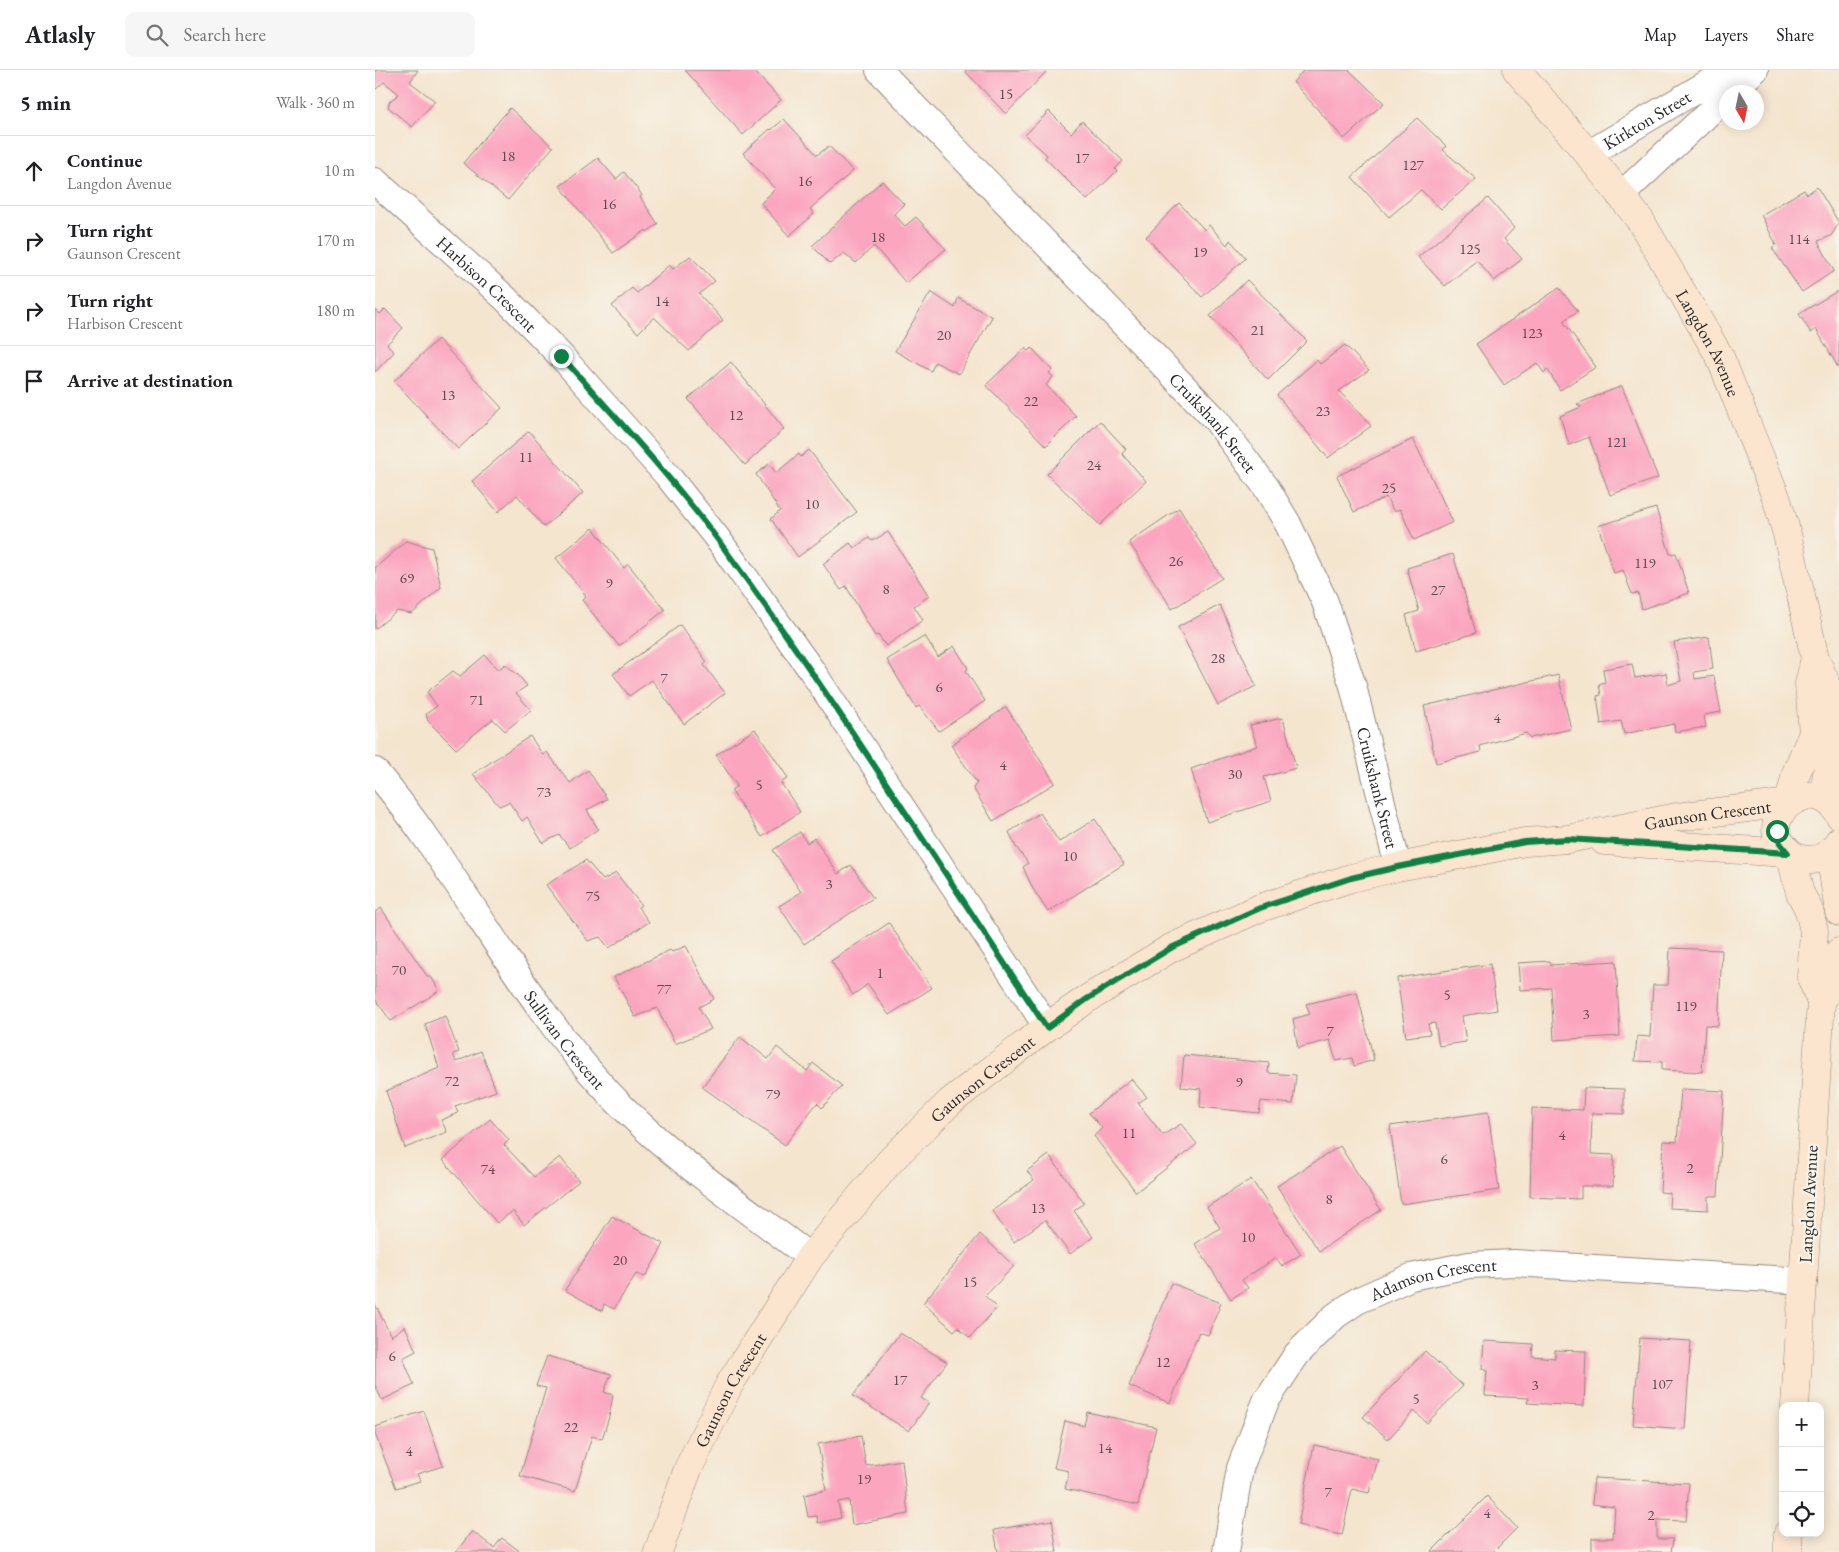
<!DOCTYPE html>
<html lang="en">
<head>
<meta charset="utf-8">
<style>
	body { margin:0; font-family:"EB Garamond",serif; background:#f6f6f6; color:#202124 }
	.controls { position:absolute; right:15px; bottom:15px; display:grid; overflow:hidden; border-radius:10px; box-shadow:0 2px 12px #0003 }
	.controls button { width:45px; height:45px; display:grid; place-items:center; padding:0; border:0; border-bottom:1px solid #e0e0e0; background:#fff; color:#202124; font:25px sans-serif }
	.compass { position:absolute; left:1344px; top:15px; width:45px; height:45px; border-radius:50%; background:#fff; box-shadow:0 2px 12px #0003; rotate:171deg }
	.stop { position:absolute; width:15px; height:15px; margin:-11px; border:4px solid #0b8043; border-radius:50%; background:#fff }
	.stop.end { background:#0b8043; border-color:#fff; box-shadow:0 1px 5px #0008 }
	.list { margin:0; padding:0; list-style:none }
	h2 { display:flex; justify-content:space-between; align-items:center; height:65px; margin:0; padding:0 20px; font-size:21px }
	h2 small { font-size:16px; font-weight:400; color:#757577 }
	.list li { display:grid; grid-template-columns:32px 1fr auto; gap:15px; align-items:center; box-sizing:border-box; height:70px; padding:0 20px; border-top:1px solid #e0e0e0 }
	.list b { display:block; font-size:19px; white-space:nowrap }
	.list p { margin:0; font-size:16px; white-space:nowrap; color:#757577 }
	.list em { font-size:16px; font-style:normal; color:#757577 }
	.icon { flex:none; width:28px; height:28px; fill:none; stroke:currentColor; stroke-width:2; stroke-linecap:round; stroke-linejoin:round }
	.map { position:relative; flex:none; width:1464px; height:1482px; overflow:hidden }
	header { display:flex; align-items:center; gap:30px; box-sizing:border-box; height:70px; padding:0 25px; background:#fff; border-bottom:1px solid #e0e0e0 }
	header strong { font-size:24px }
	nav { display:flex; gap:28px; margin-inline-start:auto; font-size:18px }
	.search { width:350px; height:45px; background:#f6f6f6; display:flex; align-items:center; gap:12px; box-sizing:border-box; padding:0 18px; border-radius:10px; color:#757577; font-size:19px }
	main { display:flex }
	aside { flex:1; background:#fff }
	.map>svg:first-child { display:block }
</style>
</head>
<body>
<header>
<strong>Atlasly</strong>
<div class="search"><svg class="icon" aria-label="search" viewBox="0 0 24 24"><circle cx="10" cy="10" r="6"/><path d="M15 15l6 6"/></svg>Search here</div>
<nav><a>Map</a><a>Layers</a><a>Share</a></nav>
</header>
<main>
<aside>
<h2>5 min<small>Walk · 360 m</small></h2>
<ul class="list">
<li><svg class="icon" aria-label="ahead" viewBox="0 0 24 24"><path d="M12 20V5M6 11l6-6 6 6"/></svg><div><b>Continue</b><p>Langdon Avenue</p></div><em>10 m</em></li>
<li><svg class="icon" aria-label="right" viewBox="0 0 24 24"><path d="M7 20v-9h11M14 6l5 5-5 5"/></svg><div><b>Turn right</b><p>Gaunson Crescent</p></div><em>170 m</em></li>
<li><svg class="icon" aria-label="right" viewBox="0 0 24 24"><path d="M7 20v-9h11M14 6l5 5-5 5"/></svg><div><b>Turn right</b><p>Harbison Crescent</p></div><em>180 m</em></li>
<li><svg class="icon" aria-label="arrive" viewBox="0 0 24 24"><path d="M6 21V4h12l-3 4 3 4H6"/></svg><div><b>Arrive at destination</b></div></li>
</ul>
</aside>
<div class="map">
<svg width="1464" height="1482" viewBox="0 0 1464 1482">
	<rect width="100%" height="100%" fill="#f7f3e8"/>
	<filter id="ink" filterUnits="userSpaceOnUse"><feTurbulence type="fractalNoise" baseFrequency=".02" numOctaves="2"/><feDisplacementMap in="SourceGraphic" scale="10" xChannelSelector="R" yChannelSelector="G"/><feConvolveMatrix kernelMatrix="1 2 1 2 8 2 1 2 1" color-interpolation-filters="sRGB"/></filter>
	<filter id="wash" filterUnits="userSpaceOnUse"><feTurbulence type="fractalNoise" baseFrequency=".0096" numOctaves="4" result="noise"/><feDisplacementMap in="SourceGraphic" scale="20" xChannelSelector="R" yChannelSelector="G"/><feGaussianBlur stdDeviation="1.12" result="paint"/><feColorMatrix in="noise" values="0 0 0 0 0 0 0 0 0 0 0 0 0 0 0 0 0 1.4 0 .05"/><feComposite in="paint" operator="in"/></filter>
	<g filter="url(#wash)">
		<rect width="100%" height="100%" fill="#f4e5cf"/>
		<g id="blocks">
			<!-- building -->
			<path fill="#fba5bf" d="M0,0H43L35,12L60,31L37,57L13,37L15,31L24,24L9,12L1,19L0,18Z
				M310,0H378L406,30L368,65Z
				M589,0H669L671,2L631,44Z
				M929,0H974L1009,33L969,69L918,12Z
				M135,38L178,77L133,130L88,93Z
				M674,41L696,63L707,51L748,91L740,99L742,101L712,130L670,88L672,85L650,65Z
				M1042,48L1071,76L1068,80L1101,109L1066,139L1046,120L1014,147L977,107Z
				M409,49L442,85L454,76L478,101L435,139L439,144L414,166L386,133L400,119L368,83L395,59L396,60Z
				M223,88L241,109L249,102L267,125L265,127L283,154L272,162L271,160L238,183L185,116Z
				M507,111L529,134L519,144L530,156L541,147L571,179L531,213L499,176L481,193L469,183L455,194L437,176Z
				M1442,117L1464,153L1456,166L1443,171L1459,201L1427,222L1397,178L1401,174L1386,145L1429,120L1432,124Z
				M1113,128L1139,158L1129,169L1147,189L1119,211L1102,190L1070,216L1043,187Z
				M804,133L830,160L834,155L852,175L855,170L871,188L827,227L771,167Z
				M315,186L340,211L324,224L348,250L314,281L279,247L263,263L237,236L257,218L262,223L294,195L298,199Z
				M872,210L932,271L893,310L835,246Z
				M1184,218L1203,241L1188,251L1221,297L1185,320L1172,299L1169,303L1162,293L1129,315L1101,274Z
				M1464,220V299L1441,259L1436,263L1424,244Z
				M556,222L580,238L583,228L617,247L584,304L560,292L556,301L520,281Z
				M0,239L5,244L10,239L28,258L12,274L19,282L0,302Z
				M63,269L127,338L83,379L19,311Z
				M970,275L994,300L964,321L996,356L953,388L902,325L942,290L945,294Z
				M650,278L653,281L657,278L677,300L674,303L678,307L671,315L701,346L671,376L611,315Z
				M356,292L409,359L370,395L313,329Z
				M1247,316L1283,408L1235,425L1214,367L1194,375L1185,346L1206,337L1202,334Z
				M725,351L751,379L747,384L771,411L725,455L672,404Z
				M154,361L208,423L169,457L142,425L123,442L97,411Z
				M1038,369L1078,452L1039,470L1025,439L1019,442L1011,427L979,442L962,406Z
				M434,380L482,442L423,487L396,449L405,441L381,404L394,394L401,403L424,384L426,387Z
				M804,438L847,508L797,539L754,472Z
				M1281,438L1295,484L1301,483L1314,523L1267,539L1263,523L1257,524L1248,500L1239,503L1223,456Z
				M218,458L249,498L253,494L290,540L244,576L207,530L211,526L181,488Z
				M513,462L554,526L539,536L548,550L511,576L503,565L500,566L471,516L466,520L448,494L475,473L479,478L494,468L497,471Z
				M31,471L57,478L66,517L37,544L22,541L0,559V498Z
				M1078,484L1101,563L1041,581L1031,545L1044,541L1032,498Z
				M845,535L881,616L843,635L803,557Z
				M305,555L332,592L329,595L350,623L309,654L277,610L254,626L238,604Z
				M550,566L563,587L579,576L593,598L591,601L610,631L564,661L544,636L541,638L512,590Z
				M1334,567L1338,599L1319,602L1320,609L1339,606L1346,642L1329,645L1331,657L1300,662L1299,654L1249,664L1246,651L1226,654L1222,626L1226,625L1224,614L1230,612L1228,599L1257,594L1260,608L1291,603L1293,615L1306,611L1299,572Z
				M110,585L123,600L130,594L143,605L152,616L141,623L156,640L130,661L118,649L81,679L53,651L51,644L62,636L52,622L78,601L85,606Z
				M1183,605L1196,659L1155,668L1151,663L1105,676L1106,682L1061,693L1049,636Z
				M631,637L680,713L618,751L598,718L602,713L576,675Z
				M908,648L921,698L889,707L896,731L832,752L816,699L882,676L875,655Z
				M380,659L413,708L406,713L425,742L387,767L356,720L362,716L341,685Z
				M155,666L168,685L172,682L195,713L213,700L232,729L212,740L223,759L195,778L184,765L168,773L152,747L147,751L134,732L124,736L98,704Z
				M665,743L684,772L720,749L749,794L673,842L658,819L648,797L653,793L641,777L634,762Z
				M425,762L432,773L439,768L463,804L476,795L498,828L429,874L404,836L426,822L398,780Z
				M211,790L228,810L241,803L266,835L263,837L274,852L234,878L225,867L213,871L171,815Z
				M6,838L52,906L57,908L64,921L16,951L0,929V842Z
				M514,853L557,918L514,945L493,914L478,925L456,891Z
				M311,876L339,929L324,937L336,959L300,974L282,938L260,947L239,907L295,880L297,882Z
				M1295,878L1347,880L1343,956L1330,955L1327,1002L1287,1000V992L1260,991L1262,966L1275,967L1278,915H1293Z
				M1175,891L1176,895L1241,891L1245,966L1179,970L1176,918L1145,920L1143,893Z
				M1115,894L1122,940L1087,946L1091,972L1064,976L1060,953L1053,954L1055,964L1031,967L1022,908Z
				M982,922L999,990L979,996L977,988L961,991L955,970L923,978L918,949L935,944L931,934Z
				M70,946L84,982L78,984L81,992L106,981L121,1021L80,1036L83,1043L66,1050L72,1062L30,1078L11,1021L64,998L50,954Z
				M365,967L393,989L402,977L432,1001L438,993L467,1016L447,1038L442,1033L410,1075L327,1017Z
				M809,985L894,993L893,1003L921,1005L918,1034L886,1031L884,1043L825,1037L826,1019L806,1017Z
				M756,1009L772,1027L763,1033L788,1065L806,1054L822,1074L761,1122L719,1066L727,1058L714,1043Z
				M1209,1018L1249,1019V1044L1217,1043L1216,1084L1239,1085L1238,1116H1206V1129L1155,1127L1157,1038L1208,1040Z
				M1306,1019L1349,1021L1343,1126H1333V1140L1294,1138L1295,1123L1285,1122L1288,1071L1302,1072Z
				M1113,1042L1124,1120L1026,1134L1015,1056Z
				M115,1049L134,1070L129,1075L159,1107L185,1087L204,1111L149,1155L138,1141L122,1153L68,1090Z
				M965,1076L1006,1140L944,1181L902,1116Z
				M674,1085L709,1133L699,1141L718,1167L695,1184L670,1150L639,1172L617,1141L659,1110L652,1101Z
				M876,1109L926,1184L907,1196L901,1188L867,1210L873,1218L856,1229L820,1174L845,1158L832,1137Z
				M237,1146L289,1174L270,1207L261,1204L239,1239L229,1234L227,1241L190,1220Z
				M605,1164L639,1196L610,1226L622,1237L595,1268L583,1257L579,1261L548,1233Z
				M796,1213L846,1233L833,1265L824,1262L795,1333L754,1316Z
				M0,1234L16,1266L30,1256L41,1281L28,1288L39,1315L7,1330L0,1315Z
				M525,1263L572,1292L546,1328L554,1333L534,1361L478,1326Z
				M1265,1268L1316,1271L1310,1359L1258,1355Z
				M1109,1271L1158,1274L1157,1286L1180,1288V1280L1211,1281L1209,1336L1152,1333L1154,1328L1110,1326L1112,1301L1107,1299Z
				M1050,1281L1088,1316L1052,1353L1039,1341L1013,1369L988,1347Z
				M172,1286L236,1304L229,1322L238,1325L234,1347L227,1369L217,1366L200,1421L145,1406L171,1318L161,1316Z
				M49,1341L68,1396L42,1404L45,1411L21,1418L0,1364V1357Z
				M712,1342L781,1357L763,1435L690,1419L694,1401L679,1398L690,1351L709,1356Z
				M486,1366L491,1396L527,1390L533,1444L477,1455L474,1430L463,1432L466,1448L443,1453L442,1446L433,1447L429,1425L451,1420L443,1374Z
				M939,1375L1003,1389L994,1423L977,1419L967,1465L923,1455Z
				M1219,1408L1314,1413L1311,1451L1282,1450V1469H1298L1296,1482H1217V1468H1238L1240,1437L1217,1434Z
				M1112,1426L1142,1458L1118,1482H1056Z
				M677,1450L682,1482H623L619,1460Z
				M97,1461L119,1478L127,1468L146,1482H81Z"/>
		</g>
	</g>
	<g filter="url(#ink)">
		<use href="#blocks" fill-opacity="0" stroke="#90887d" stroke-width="1"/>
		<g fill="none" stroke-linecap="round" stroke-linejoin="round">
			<defs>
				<g id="street">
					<path id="s1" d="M504,0L841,350L891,417L913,454L950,532L978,616L1023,797"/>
					<path d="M1356,22L1380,0"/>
					<path id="s2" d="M1213,84L1355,0"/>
					<path id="s3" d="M0,111L131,229L186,286L292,405L342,468L437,601L672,957"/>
					<path d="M1245,126L1352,26"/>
					<path id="s4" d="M0,701C85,802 143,925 233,1022C291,1085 367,1135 435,1187"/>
					<path id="s5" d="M851,1482L865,1398L891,1331L922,1284L960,1246L982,1231L1036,1207L1094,1195L1139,1193L1429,1211"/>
				</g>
				<g id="secondary">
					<path id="s6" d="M1142,0L1213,84L1265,150L1345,287L1401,427L1412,464L1440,588L1458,629L1460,645L1451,710L1460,739"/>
					<path d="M1414,733L1421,703L1438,663L1434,614L1440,588"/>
					<path d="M1464,745C1441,700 1381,744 1408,776C1415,785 1422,789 1433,790C1447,791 1457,782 1464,771"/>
					<path d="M1229,771L1413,783"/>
					<path d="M1459,779L1457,796L1464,842"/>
					<path d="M1415,784L1425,823L1434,840L1439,861L1436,907L1446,932L1420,1336"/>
					<path d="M1446,932L1462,907L1464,882"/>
					<path id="s7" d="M283,1482L313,1399L354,1315L435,1187L516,1090L575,1032L672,957L712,929L796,878L885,838L976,808L1023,797L1150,772L1193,769L1302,747L1413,733"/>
					<path d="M1413,1482V1463"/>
				</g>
			</defs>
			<!-- street casing -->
			<use href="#street" stroke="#90887d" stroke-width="28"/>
			<!-- secondary casing -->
			<use href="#secondary" stroke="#90887d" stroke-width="29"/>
			<!-- street -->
			<use href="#street" stroke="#fff" stroke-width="26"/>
			<!-- secondary -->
			<use href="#secondary" stroke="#fbe5cf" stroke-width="28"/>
		</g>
	</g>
	<g fill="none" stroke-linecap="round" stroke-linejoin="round" filter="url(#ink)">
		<!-- route -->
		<path stroke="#0b8043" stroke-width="6" d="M186,286C239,346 295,405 343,470C459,628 563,794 672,958L712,929L796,878L885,838L976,808L1023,797L1150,772L1193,769L1413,783L1405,773L1402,761"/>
	</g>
	<g text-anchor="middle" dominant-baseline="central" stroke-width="4.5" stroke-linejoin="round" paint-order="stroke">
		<!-- number labels -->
		<g font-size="15" fill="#5f4a50">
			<text x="631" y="23">15</text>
			<text x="133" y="85">18</text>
			<text x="707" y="87">17</text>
			<text x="1038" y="94">127</text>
			<text x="430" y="110">16</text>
			<text x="234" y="133">16</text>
			<text x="503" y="166">18</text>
			<text x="1424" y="168">114</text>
			<text x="1095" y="178">125</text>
			<text x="825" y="181">19</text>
			<text x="287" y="230">14</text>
			<text x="883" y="259">21</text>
			<text x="1157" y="262">123</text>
			<text x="569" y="264">20</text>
			<text x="73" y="324">13</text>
			<text x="656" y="330">22</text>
			<text x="948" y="340">23</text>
			<text x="361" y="344">12</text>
			<text x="1242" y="371">121</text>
			<text x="151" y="386">11</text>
			<text x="719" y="394">24</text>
			<text x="1014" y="417">25</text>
			<text x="437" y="433">10</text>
			<text x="801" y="490">26</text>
			<text x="1270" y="492">119</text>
			<text x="32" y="507">69</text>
			<text x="234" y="512">9</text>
			<text x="511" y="518">8</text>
			<text x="1063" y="519">27</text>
			<text x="843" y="587">28</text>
			<text x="289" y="607">7</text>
			<text x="564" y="616">6</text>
			<text x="102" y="629">71</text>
			<text x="1122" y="647">4</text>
			<text x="628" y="694">4</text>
			<text x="860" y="703">30</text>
			<text x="384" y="714">5</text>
			<text x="169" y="721">73</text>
			<text x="695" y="785">10</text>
			<text x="454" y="813">3</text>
			<text x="218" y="825">75</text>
			<text x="24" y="899">70</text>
			<text x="505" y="902">1</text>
			<text x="289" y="918">77</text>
			<text x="1072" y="924">5</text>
			<text x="1311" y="935">119</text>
			<text x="1211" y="943">3</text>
			<text x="955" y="960">7</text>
			<text x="77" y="1010">72</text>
			<text x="864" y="1011">9</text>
			<text x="398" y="1023">79</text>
			<text x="754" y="1062">11</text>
			<text x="1187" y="1064">4</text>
			<text x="1069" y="1088">6</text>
			<text x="1315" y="1097">2</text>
			<text x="113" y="1098">74</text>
			<text x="954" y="1128">8</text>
			<text x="663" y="1137">13</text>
			<text x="873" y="1166">10</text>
			<text x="245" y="1189">20</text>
			<text x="595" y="1211">15</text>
			<text x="17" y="1285">6</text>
			<text x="788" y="1291">12</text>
			<text x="525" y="1309">17</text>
			<text x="1287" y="1313">107</text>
			<text x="1160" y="1314">3</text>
			<text x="1041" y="1328">5</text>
			<text x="196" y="1356">22</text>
			<text x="730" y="1377">14</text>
			<text x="34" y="1380">4</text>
			<text x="489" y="1408">19</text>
			<text x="953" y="1421">7</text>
			<text x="1112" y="1442">4</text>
			<text x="1276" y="1444">2</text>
		</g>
		<!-- street labels -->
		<g font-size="18" fill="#2b2b2b" stroke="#f7f3e8">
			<text stroke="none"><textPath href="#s2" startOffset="68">Kirkton Street</textPath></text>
			<text stroke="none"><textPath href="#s3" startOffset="152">Harbison Crescent</textPath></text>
			<text stroke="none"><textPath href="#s6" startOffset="335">Langdon Avenue</textPath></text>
			<text stroke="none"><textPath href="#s1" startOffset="486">Cruikshank Street</textPath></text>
			<text stroke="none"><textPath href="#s1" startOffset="892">Cruikshank Street</textPath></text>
			<text stroke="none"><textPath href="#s7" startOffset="1368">Gaunson Crescent</textPath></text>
			<text stroke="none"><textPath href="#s4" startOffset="329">Sullivan Crescent</textPath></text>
			<text stroke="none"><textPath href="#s7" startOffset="582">Gaunson Crescent</textPath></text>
			<text transform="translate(1433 1134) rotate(-87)">Langdon Avenue</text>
			<text stroke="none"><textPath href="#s5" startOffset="374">Adamson Crescent</textPath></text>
			<text stroke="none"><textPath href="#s7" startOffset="178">Gaunson Crescent</textPath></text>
		</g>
	</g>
</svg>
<div class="controls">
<button>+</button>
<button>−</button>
<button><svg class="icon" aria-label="locate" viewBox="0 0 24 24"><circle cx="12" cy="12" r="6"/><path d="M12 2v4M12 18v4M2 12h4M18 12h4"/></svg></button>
</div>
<svg class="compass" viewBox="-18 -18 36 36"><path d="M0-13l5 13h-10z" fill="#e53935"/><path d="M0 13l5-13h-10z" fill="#757577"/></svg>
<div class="stop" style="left:1402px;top:761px"></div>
<div class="stop end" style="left:186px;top:286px"></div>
</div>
</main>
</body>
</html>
